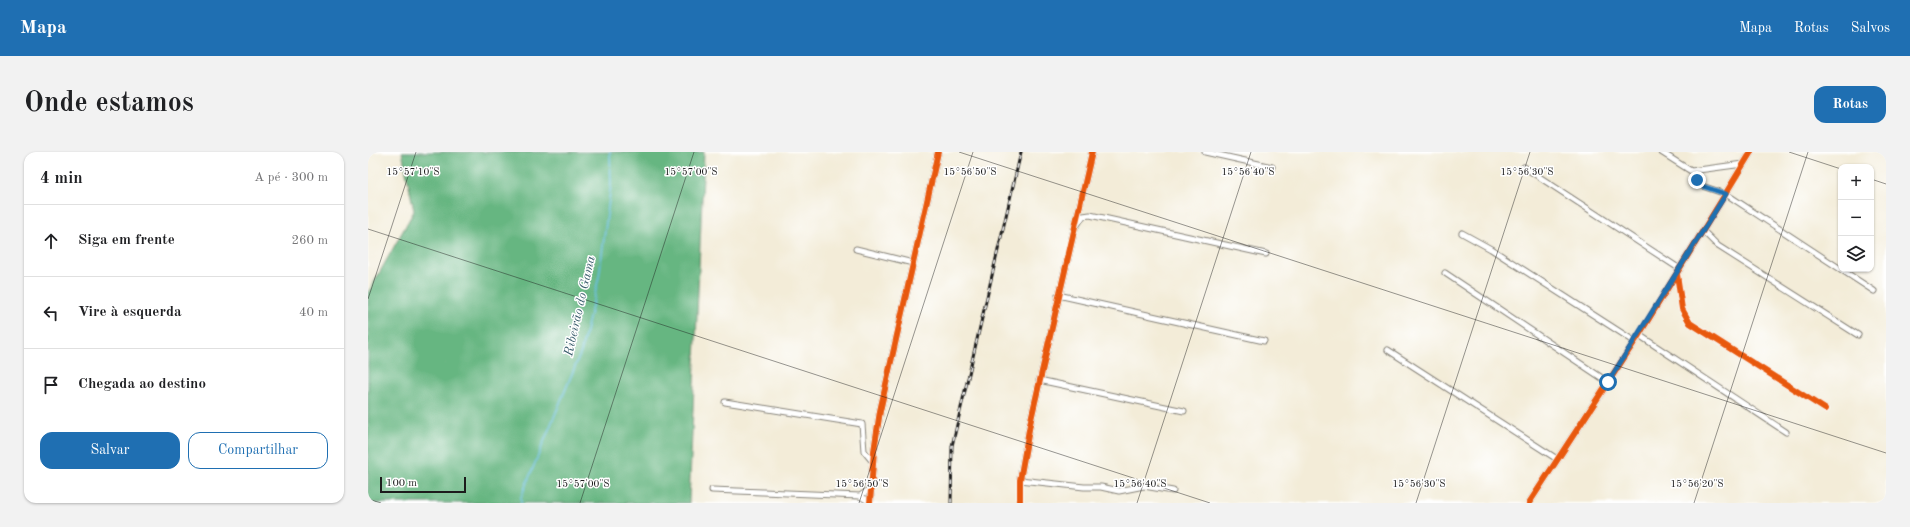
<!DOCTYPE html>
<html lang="pt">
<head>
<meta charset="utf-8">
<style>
	body { margin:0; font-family:"Old Standard TT",serif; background:#f2f2f2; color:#202124 }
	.controls { position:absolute; right:12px; top:12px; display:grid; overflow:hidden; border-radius:8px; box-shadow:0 1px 3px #0004 }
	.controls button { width:36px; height:36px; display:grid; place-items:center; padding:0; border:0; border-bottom:1px solid #e0e0e0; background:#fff; color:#202124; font:20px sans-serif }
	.scale { position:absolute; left:12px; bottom:10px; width:86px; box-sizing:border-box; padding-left:4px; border:2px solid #1c1c1c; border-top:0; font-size:11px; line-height:14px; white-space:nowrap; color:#1c1c1c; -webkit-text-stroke:3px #fff; paint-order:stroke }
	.stop { position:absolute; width:12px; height:12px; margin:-9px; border:3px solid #1f6fb2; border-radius:50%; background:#fff }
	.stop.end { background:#1f6fb2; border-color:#fff; box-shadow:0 1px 4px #0008 }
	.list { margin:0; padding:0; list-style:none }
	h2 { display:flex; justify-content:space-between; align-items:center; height:52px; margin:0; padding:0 16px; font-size:17px }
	h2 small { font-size:13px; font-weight:400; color:#757577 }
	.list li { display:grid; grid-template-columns:26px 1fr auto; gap:12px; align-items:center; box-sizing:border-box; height:72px; padding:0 16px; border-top:1px solid #e0e0e0 }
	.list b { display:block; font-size:15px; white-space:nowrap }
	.list em { font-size:13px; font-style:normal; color:#757577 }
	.actions { display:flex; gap:8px; padding:12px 16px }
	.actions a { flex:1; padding:9px 0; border:1px solid #1f6fb2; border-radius:12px; text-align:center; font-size:14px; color:#1f6fb2 }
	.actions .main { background:#1f6fb2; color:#fff }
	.icon { flex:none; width:22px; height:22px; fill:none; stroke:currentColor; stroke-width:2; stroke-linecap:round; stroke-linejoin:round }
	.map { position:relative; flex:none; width:1518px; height:351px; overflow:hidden; border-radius:12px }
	header { display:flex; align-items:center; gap:24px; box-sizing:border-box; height:56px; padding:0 20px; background:#1f6fb2; color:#fff }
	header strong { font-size:19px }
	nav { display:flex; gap:22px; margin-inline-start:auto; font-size:14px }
	.intro { display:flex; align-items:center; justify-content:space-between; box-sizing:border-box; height:96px; padding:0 24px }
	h1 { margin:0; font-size:28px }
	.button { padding:10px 18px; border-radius:12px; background:#1f6fb2; color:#fff; font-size:14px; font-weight:700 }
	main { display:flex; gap:24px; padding:0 24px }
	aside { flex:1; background:#fff; border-radius:12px; box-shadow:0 1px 3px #0004 }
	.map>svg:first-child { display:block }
</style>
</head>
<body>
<header>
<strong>Mapa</strong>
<nav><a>Mapa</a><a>Rotas</a><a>Salvos</a></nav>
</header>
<div class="intro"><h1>Onde estamos</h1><a class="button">Rotas</a></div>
<main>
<aside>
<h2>4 min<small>A pé · 300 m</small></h2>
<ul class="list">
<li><svg class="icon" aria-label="ahead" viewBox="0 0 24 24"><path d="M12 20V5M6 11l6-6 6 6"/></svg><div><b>Siga em frente</b></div><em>260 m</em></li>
<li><svg class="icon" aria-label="left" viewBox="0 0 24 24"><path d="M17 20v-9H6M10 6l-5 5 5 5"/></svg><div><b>Vire à esquerda</b></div><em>40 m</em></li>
<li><svg class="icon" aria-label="arrive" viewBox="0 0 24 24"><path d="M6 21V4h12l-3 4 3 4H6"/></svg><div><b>Chegada ao destino</b></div></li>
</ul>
<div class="actions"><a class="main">Salvar</a><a>Compartilhar</a></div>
</aside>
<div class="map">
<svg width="1518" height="351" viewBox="0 0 1518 351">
	<rect width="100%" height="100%" fill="#fff"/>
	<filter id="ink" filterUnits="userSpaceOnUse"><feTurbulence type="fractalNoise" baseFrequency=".025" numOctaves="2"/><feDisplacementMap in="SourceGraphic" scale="8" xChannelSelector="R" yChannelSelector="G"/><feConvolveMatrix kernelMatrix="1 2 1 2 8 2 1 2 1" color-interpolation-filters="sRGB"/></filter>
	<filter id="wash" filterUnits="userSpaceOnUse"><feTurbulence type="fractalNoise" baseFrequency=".012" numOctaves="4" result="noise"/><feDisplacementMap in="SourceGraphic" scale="16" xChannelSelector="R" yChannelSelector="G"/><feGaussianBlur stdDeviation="0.9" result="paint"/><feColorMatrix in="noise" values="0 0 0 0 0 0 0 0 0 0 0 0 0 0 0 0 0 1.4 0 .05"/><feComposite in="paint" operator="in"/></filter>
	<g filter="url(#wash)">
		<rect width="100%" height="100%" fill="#f3ecd8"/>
		<!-- forest -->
		<path fill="#66b681" stroke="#41694e" d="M34,0H336L321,351H0V141L46,59Z"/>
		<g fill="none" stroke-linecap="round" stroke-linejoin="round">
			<!-- stream -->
			<path stroke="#69c0e6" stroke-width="1.5" d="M153,351V345L213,200L231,125L243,32L242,0"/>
		</g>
	</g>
	<g filter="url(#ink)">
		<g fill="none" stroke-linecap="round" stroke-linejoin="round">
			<defs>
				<path id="minor" d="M837,0L904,15
					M1293,0L1323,19L1375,12
					M1156,15L1312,117
					M1331,19L1329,28L1331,33L1358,42L1506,139
					M709,73L715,64L722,63L898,102
					M1335,79L1350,94L1490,183
					M1094,81L1123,97L1266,189
					M488,97L545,111
					M1077,121L1240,230
					M1309,122L1314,157L1322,171L1457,257
					M690,143L896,189
					M1271,183L1418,280
					M1020,198L1189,307
					M671,228L816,259
					M357,250L494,272L496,299L505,310
					M652,328L716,335H733L751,339L776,334L805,339
					M344,338L492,344L502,350
					M492,344L502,337"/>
				<path id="tertiary" d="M502,351L506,299L512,259L570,0
					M652,351V328L662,272L724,0
					M1161,351L1271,183L1383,0"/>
			</defs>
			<!-- minor casing -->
			<use href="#minor" stroke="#88847a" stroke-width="7"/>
			<!-- tertiary casing -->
			<use href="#tertiary" stroke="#88847a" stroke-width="8"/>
			<!-- minor -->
			<use href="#minor" stroke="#fff" stroke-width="5"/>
			<!-- tertiary -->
			<use href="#tertiary" stroke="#fff" stroke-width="6"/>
			<defs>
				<path id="rail" d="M583,351L584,294L653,0"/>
			</defs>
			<!-- rail casing -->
			<use href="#rail" stroke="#1c1c1c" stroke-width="3"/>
			<!-- rail -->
			<use href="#rail" stroke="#fff" stroke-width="1.5" stroke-dasharray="4.5" stroke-linecap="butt"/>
			<defs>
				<path id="cycleway" d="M1309,122L1314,157L1322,171L1457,257
					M502,351L506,299L512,259L570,0
					M652,351V328L662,272L724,0
					M1161,351L1271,183L1383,0"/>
			</defs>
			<!-- cycleway casing -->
			<use href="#cycleway" stroke="#fff" stroke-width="8"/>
			<!-- cycleway -->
			<use href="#cycleway" stroke="#e8590c" stroke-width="6"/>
		</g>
	</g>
	<g fill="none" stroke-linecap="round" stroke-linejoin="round" filter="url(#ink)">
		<!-- route -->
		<path stroke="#1f6fb2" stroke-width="5" d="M1240,230L1358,42L1331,33L1329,28"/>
	</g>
	<!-- ticks -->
	<path fill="none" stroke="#1c1c1c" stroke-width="1" stroke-opacity="0.45" d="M591,0L1518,301M1421,0L1473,17M1503,27L1518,32M0,77L842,351M0,147L48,0M0,347L13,351M212,351L326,0M491,351L605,0M769,351L883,0M1048,351L1162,0M1326,351L1440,0"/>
	<g text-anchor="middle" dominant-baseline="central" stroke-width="3" stroke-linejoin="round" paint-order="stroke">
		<!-- water labels -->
		<g font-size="13" font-style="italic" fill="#3b5e6d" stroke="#fff">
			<text transform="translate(212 154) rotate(-77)">Ribeirão do Gama</text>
		</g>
	</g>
	<g font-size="10" text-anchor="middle" fill="#1c1c1c" stroke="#fff" stroke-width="3" stroke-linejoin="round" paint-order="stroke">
		<text x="45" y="23">15°57'10"S</text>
		<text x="323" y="23">15°57'00"S</text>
		<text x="602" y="23">15°56'50"S</text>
		<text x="880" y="23">15°56'40"S</text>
		<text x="1159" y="23">15°56'30"S</text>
		<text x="215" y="335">15°57'00"S</text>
		<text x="494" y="335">15°56'50"S</text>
		<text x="772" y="335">15°56'40"S</text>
		<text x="1051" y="335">15°56'30"S</text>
		<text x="1329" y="335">15°56'20"S</text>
	</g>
</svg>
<div class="controls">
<button>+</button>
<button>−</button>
<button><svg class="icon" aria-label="layers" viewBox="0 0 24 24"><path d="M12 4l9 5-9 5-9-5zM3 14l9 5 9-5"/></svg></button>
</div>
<div class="scale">100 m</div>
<div class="stop" style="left:1240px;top:230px"></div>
<div class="stop end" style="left:1329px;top:28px"></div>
</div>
</main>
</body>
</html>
